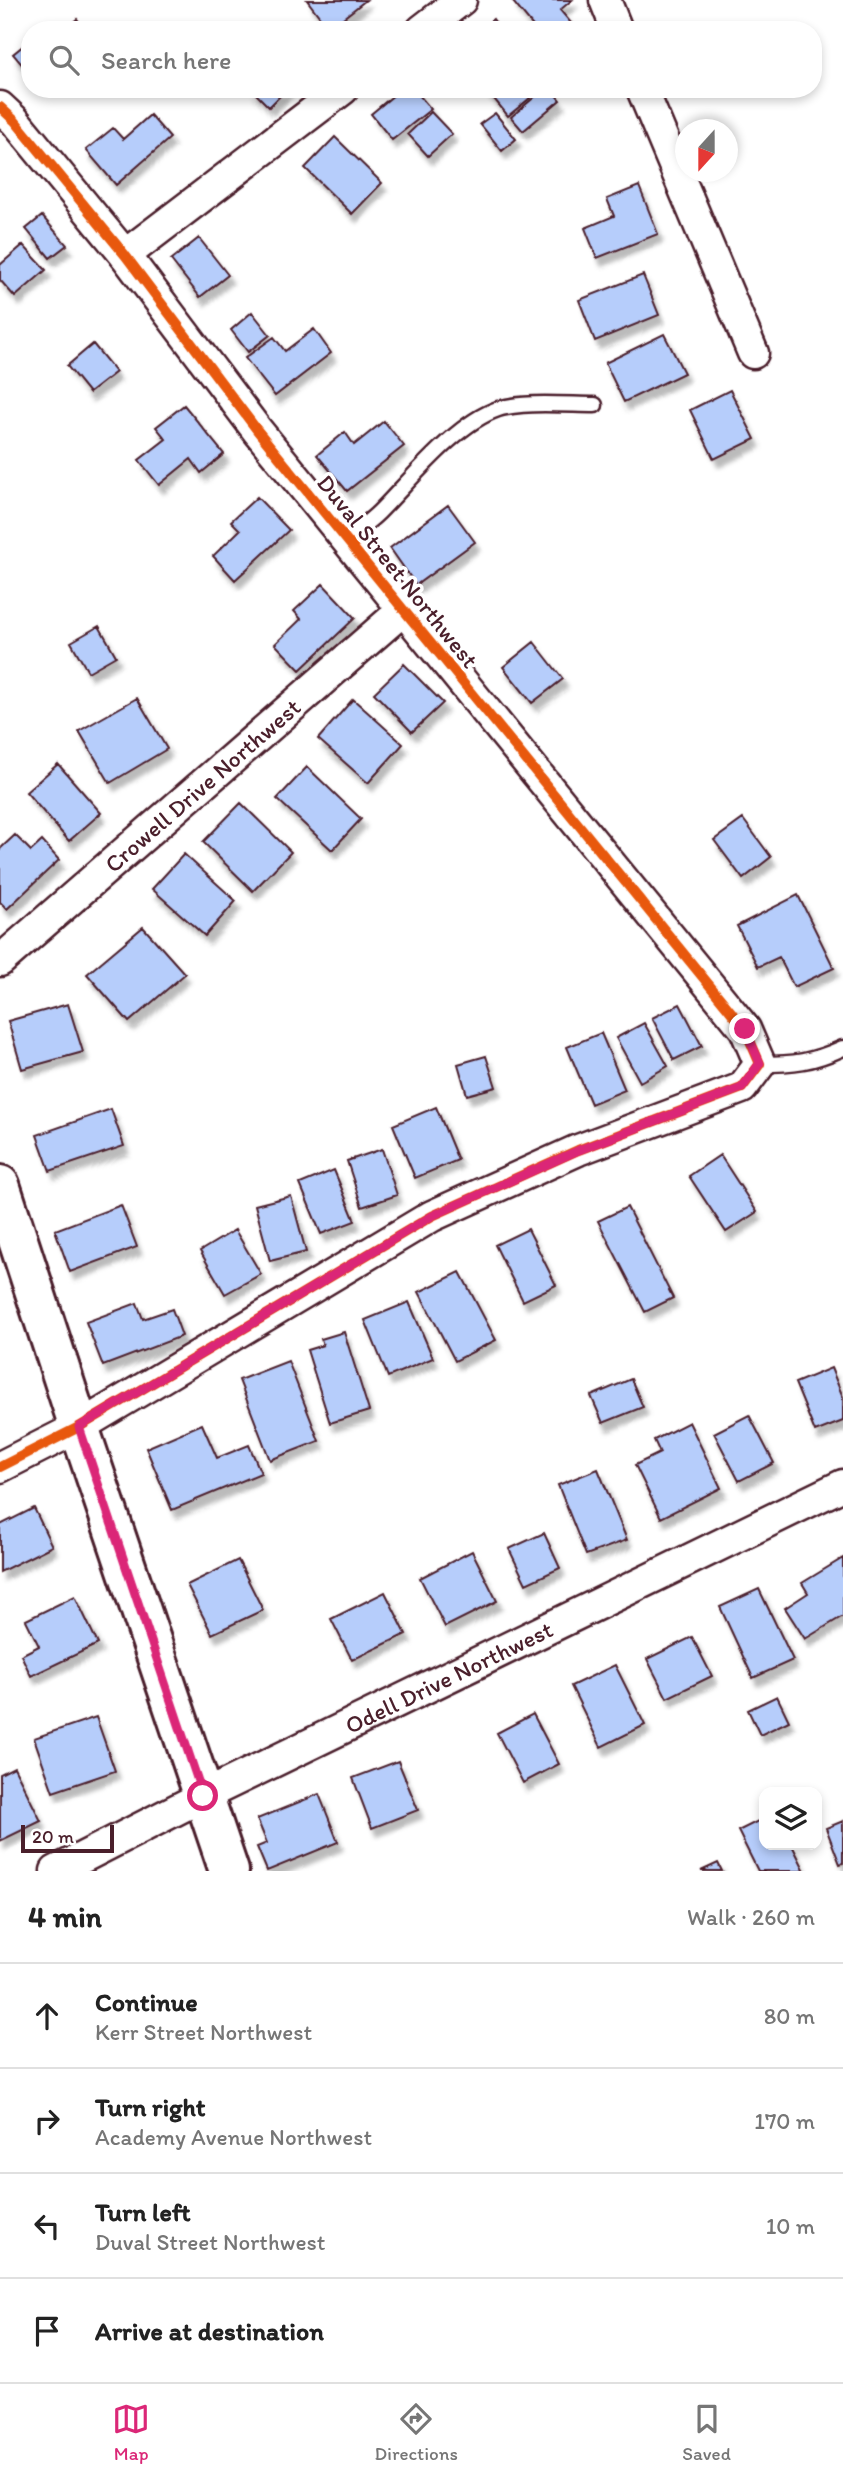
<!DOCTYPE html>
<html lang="en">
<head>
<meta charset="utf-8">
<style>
	body { margin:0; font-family:Itim,sans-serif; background:#f6f6f6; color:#222 }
	.controls { position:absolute; right:21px; bottom:21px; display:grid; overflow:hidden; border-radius:14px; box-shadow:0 4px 10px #0003 }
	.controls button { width:63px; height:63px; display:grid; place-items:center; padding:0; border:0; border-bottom:2px solid #e0e0e0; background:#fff; color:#222; font:35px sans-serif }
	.compass { position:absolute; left:675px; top:119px; width:63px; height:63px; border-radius:50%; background:#fff; box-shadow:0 4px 10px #0003; rotate:201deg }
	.scale { position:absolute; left:21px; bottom:18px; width:93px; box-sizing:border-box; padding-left:7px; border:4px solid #4a1f2b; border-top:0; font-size:19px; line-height:24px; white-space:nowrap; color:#4a1f2b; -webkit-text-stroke:5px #fff; paint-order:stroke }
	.stop { position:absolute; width:21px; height:21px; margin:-16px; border:5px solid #db2777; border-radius:50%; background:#fff }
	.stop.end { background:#db2777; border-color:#fff; box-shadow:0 2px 7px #0008 }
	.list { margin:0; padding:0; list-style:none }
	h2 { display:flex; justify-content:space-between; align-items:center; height:91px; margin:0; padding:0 28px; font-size:30px }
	h2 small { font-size:23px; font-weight:400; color:#767676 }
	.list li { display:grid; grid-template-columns:46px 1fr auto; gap:21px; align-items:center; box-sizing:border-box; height:105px; padding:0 28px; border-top:2px solid #e0e0e0 }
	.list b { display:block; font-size:26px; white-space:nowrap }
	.list p { margin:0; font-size:23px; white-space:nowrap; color:#767676 }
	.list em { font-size:23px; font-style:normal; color:#767676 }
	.icon { flex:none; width:38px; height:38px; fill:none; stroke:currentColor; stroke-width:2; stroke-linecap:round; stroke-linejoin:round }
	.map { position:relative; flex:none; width:843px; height:1871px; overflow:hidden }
	.search { position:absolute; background:#fff; box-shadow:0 4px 10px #0003; left:21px; right:21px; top:21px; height:77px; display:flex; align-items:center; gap:18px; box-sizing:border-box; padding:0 24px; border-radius:28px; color:#767676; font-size:26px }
	.sheet { height:511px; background:#fff }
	nav { display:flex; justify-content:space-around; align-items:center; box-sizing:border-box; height:98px; border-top:2px solid #e0e0e0; background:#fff; font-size:19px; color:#767676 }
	nav a { display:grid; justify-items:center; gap:4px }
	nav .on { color:#db2777 }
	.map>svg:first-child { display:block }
</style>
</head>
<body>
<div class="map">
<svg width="843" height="1871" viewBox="0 0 843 1871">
	<defs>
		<filter id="shadow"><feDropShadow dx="4.5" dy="8" stdDeviation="2" flood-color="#0004"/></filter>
	</defs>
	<rect width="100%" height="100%" fill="#fff"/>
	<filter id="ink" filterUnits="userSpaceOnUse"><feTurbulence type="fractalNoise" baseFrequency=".0143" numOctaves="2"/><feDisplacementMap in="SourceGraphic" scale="14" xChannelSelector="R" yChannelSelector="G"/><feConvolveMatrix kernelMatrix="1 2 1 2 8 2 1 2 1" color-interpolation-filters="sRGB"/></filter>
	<g filter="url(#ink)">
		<!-- building -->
		<path fill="#b6cdfb" stroke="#4a1f2b" stroke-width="2" filter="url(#shadow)" d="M307,0H366L329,29Z
			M516,0H572L560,10L577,30H536L513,2Z
			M77,19L86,30H64Z
			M493,19L501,30H480Z
			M30,40V74L13,54Z
			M251,89H287L269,107Z
			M401,89H414L431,109L392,140L371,114Z
			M486,89H523L530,98L508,116Z
			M544,89H551L560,100L523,131L511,117Z
			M431,112L452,134L428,156L408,134Z
			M495,113L516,139L502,151L480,124Z
			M150,115L170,138L116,185L86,150L113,128L123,139Z
			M335,137L382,183L352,214L305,168Z
			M639,186L658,234L597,258L585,228L614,216L607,199Z
			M42,216L67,245L50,258L26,229Z
			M199,238L228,275L200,297L171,260Z
			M23,245L46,270L15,297L0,280V265Z
			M643,275L659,315L595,341L579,300Z
			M252,312L270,335L248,352L231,330Z
			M314,329L331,353L275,396L245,358L274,337L285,351Z
			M664,334L684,373L624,402L605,363Z
			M93,344L116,372L89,393L67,366Z
			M730,390L755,439L714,459L690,410Z
			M184,405L224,454L201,473L191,459L159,485L139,460L166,439L156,427Z
			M384,421L404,446L347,491L317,455L345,432L354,445Z
			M257,497L289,530L235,580L213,556L240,530L231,521Z
			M448,505L475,542L416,585L390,548Z
			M323,584L355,618L300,670L275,644L301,619L294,611Z
			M99,626L116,656L88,672L71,642Z
			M534,642L563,679L532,703L503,667Z
			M404,664L443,703L412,732L374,693Z
			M137,698L167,749L110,783L79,731Z
			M353,699L403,744L368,783L318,739Z
			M58,764L101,813L69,841L26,792Z
			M307,767L361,819L332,850L277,799Z
			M241,803L291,852L253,891L203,842Z
			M743,819L771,857L743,879L714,840Z
			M15,835L31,851L42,841L59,860L7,909L0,902V849Z
			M184,854L236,901L205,936L152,889Z
			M798,895L834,968L794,987L779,957L758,967L737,926Z
			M143,927L185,974L129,1022L87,974Z
			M68,1004L83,1052L22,1069L8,1021Z
			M680,1004L702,1046L674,1060L652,1018Z
			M644,1023L668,1066L640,1082L616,1038Z
			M601,1033L625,1090L591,1104L567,1047Z
			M486,1056L496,1087L467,1095L458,1064Z
			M436,1107L458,1160L415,1178L393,1125Z
			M111,1109L124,1146L50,1171L37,1135Z
			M382,1149L397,1195L362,1207L347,1161Z
			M720,1155L757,1212L726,1232L689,1176Z
			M334,1170L355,1221L321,1234L300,1184Z
			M291,1196L306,1252L270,1261L255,1205Z
			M121,1205L137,1247L70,1272L55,1230Z
			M627,1207L673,1298L645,1312L598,1221Z
			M528,1229L556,1285L523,1301L495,1245Z
			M235,1230L261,1274L225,1294L200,1251Z
			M460,1272L496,1340L455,1361L419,1292Z
			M409,1302L433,1358L388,1377L365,1320Z
			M137,1303L143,1319L172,1309L182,1336L103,1366L86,1322Z
			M344,1332L369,1411L330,1423L307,1350L323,1345L321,1339Z
			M288,1361L319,1441L270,1460L239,1380Z
			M831,1368L843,1397V1421L815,1432L795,1383Z
			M631,1379L643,1407L603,1423L591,1396Z
			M749,1415L774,1463L739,1481L714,1433Z
			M689,1422L721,1488L661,1518L635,1465L660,1453L654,1440Z
			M202,1424L217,1458L249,1445L261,1473L172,1510L146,1448Z
			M598,1469L627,1540L586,1555L558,1485Z
			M34,1508L52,1546L0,1572V1525Z
			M544,1533L560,1568L526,1584L509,1549Z
			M472,1551L497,1601L445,1627L420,1578Z
			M843,1558V1616L805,1639L785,1608L808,1593L802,1583Z
			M238,1560L263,1610L212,1634L187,1585Z
			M759,1589L793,1660L753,1678L720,1607Z
			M385,1592L406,1634L352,1660L331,1619Z
			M75,1596L98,1644L31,1676L21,1655L39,1646L26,1620Z
			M692,1637L712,1676L667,1698L647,1659Z
			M615,1665L645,1725L601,1747L571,1686Z
			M777,1696L789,1721L760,1735L748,1710Z
			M533,1714L559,1764L523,1783L497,1733Z
			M96,1717L115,1771L53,1792L34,1738Z
			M398,1761L418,1810L372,1828L353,1778Z
			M14,1767L41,1821L0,1841V1774Z
			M319,1794L338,1842L267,1871L257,1847L267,1843L257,1819Z
			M764,1818V1845H792L805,1871H758L738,1831Z
			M843,1821V1863L840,1864L826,1828Z
			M718,1863L722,1871H701Z"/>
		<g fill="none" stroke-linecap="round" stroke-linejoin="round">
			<defs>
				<path id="lane" d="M346,539C357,530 369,522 379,512C410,481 456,423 498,409C523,401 568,405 595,405
					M760,1064C794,1064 812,1062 843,1048"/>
				<g id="street">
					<path d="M605,0L617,30"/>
					<path d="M422,30L461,0"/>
					<path d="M642,89L753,353"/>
					<path d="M0,107L15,121L125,255L257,430L745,1029L760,1064L742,1088L578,1150L432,1216L79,1427L0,1467"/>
					<path d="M125,255L343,89"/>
					<path id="s1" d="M0,961L403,610"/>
					<path id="s2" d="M56,1871L203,1796L843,1485"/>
				</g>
				<path id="secondary" d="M0,1185L79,1427L229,1871"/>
			</defs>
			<!-- lane casing -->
			<use href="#lane" stroke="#4a1f2b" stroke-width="19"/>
			<!-- street casing -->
			<use href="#street" stroke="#4a1f2b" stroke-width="35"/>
			<!-- secondary casing -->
			<use href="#secondary" stroke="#4a1f2b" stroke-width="44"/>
			<!-- lane -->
			<use href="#lane" stroke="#fff" stroke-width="14"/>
			<!-- street -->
			<use href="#street" stroke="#fff" stroke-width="30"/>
			<!-- secondary -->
			<use href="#secondary" stroke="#fff" stroke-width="38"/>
			<defs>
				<path id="cycleway" d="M0,107L15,121L125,255L257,430L745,1029L760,1064L742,1088L578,1150L432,1216L79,1427L0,1467"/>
			</defs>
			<!-- cycleway casing -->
			<use href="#cycleway" stroke="#fff" stroke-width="15"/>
			<!-- cycleway -->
			<use href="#cycleway" stroke="#e8590c" stroke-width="10"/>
		</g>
	</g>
	<g fill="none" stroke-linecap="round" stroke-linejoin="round" filter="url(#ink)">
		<!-- route -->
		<path stroke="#db2777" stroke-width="9" d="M203,1796L79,1427L432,1216L579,1150L742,1088L760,1063L745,1029"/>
	</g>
	<g text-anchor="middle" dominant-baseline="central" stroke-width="7" stroke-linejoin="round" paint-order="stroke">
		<!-- street labels -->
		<g font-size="24" fill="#4a1f2b" stroke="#fff">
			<text transform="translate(398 571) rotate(51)">Duval Street Northwest</text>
			<text stroke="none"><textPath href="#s1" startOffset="268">Crowell Drive Northwest</textPath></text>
			<text stroke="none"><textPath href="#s2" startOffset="438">Odell Drive Northwest</textPath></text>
		</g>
	</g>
</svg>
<div class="controls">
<button><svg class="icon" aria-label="layers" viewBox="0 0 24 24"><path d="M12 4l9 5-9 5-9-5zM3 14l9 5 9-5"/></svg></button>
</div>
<svg class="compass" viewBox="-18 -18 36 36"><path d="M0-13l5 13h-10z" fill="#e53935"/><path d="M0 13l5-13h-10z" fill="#767676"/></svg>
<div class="scale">20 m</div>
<div class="stop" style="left:203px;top:1796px"></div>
<div class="stop end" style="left:745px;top:1029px"></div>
<div class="search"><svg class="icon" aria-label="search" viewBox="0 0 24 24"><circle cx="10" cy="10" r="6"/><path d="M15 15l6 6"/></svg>Search here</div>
</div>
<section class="sheet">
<h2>4 min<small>Walk · 260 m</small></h2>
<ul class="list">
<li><svg class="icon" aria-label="ahead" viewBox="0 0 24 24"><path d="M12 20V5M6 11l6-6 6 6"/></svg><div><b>Continue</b><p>Kerr Street Northwest</p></div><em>80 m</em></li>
<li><svg class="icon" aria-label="right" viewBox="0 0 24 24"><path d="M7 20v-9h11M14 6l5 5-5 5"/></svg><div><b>Turn right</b><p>Academy Avenue Northwest</p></div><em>170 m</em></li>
<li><svg class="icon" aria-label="left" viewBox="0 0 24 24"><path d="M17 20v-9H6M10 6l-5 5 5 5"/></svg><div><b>Turn left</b><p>Duval Street Northwest</p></div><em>10 m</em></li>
<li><svg class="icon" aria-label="arrive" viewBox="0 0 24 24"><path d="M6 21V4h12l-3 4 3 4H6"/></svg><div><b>Arrive at destination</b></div></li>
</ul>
</section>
<nav>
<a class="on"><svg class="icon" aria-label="map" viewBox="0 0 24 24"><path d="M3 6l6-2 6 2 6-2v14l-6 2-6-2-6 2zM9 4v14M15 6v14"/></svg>Map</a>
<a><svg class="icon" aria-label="directions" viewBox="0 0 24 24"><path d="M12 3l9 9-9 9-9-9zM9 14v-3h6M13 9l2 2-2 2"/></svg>Directions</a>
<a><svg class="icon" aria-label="saved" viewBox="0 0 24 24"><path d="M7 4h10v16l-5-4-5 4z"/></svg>Saved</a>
</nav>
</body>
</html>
